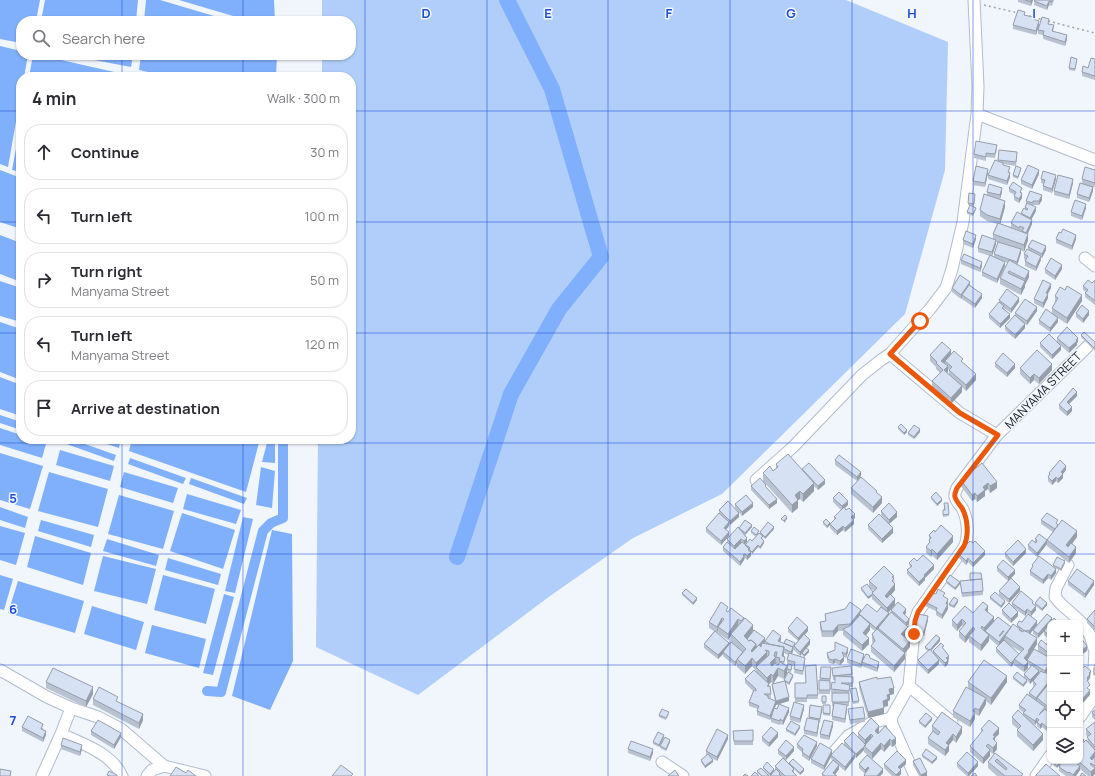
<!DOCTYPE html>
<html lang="en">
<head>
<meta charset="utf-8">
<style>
	body { margin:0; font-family:Manrope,sans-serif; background:#f2f2f3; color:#2b2b33 }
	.controls { position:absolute; right:12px; bottom:12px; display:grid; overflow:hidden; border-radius:8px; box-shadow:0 1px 3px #0004 }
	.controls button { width:36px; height:36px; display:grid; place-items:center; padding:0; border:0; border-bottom:1px solid #e1e1e2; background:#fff; color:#2b2b33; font:20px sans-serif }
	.stop { position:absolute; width:12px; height:12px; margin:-9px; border:3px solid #ea580c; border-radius:50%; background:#fff }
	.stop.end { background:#ea580c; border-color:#fff; box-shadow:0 1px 4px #0008 }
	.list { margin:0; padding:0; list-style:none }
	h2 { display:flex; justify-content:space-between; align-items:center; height:52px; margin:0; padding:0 16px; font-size:17px }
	h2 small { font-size:13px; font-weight:400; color:#7c7c81 }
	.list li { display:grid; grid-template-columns:26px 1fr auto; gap:12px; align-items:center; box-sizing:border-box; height:56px; margin:0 8px 8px; padding:0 8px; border:1px solid #e1e1e2; border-radius:16px }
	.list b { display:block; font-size:15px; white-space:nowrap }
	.list p { margin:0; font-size:13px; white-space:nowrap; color:#7c7c81 }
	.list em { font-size:13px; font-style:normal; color:#7c7c81 }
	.icon { flex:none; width:22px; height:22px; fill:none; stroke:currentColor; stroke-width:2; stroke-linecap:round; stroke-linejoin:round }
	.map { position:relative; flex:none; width:1095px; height:776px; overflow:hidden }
	.search { position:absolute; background:#fff; box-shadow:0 1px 3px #0004; left:16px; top:16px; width:340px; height:44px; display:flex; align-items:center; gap:10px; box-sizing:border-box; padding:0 14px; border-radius:16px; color:#7c7c81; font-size:15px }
	.panel { position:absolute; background:#fff; box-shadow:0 1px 3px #0004; left:16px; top:72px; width:340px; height:372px; border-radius:16px }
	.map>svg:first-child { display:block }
</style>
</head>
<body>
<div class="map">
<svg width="1095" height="776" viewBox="0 0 1095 776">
	<rect width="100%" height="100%" fill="#f1f5fc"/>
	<!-- green -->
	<path fill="#b1cefa" d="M322,0H846L948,42L945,170L905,314L722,494L633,538L550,596L418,695L316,647L318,439H351V77H322V55H351V21H322Z"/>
	<!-- water -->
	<path fill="#80b0fc" d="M0,0H40L36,21H21V43L0,39Z
		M45,0H138L136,21H41Z
		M146,0H160L231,21H144Z
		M179,0H274L275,21H250Z
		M0,46L21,51V55H28L24,77H21V93L8,167L0,164Z
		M33,55H39L132,76V77H29Z
		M68,55H133L131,67Z
		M141,55H277L276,77H170L139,70Z
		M21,122V172L12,170Z
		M0,170L21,178V229L0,222Z
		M0,235L21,243V282L0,274Z
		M0,281L21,288V322L0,316Z
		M0,322L21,329V380L0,372Z
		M0,377L21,385V416L0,409Z
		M0,415L21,422V430L0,423Z
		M0,428L21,435V439H32L46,444L42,458L0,445Z
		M59,439H71L116,455L114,461L58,441Z
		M92,439H121L119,448Z
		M132,439H260L246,492L129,451Z
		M268,439H275V463L262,462Z
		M60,450L114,466L110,481L56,465Z
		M0,453L43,466L30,509L0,500Z
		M130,458L186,478L183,484L128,464Z
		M261,467L275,471L272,508L256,505Z
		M49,472L108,489L98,527L38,511Z
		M124,472L178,488L173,503L120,487Z
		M191,478L247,498L244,504L189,484Z
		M187,494L241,510L236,524L183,509Z
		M119,495L174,511L163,549L108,534Z
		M0,507L28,517L25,528L0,520Z
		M182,513L235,530L223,569L170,551Z
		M243,517L253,519L235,593L225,591Z
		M41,520L94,535L91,547L38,531Z
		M0,526L25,533L16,565L0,560Z
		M272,530L292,534L293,661L270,710L232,696Z
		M35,536L91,553L83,585L27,567Z
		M107,539L159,555L156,566L103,551Z
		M103,556L156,569L147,604L94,591Z
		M168,558L221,574L218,585L165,570Z
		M0,575L13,579L4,610L0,609Z
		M163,575L215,589L206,624L154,610Z
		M18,581L84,601L75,633L8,613Z
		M224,594L234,597L213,675L203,673Z
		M92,606L144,622L136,650L84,634Z
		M152,625L206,639L199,668L145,653Z"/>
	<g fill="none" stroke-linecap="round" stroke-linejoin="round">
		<!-- canal -->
		<path stroke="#80b0fc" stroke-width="10" d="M207,691L221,692L263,531L271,523L283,518V439"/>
		<!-- river -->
		<path stroke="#80b0fc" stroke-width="16" d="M457,557L511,394L559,309L601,257L552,89L507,0"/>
		<defs>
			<path id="street" d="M977,114L1095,160
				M1085,258L1095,266
				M890,354L960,413L997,435
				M756,480L793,447L862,375L881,360L890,354L930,309L946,288L952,269L963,222L977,114L978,86L974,0
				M1068,565L1056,588L1055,597L1061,604L1080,621L1090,635L1095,652L1092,700L1080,717
				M0,670L47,697L71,708L98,717L121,729L164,766
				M909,686L952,722
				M61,734C83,744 111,753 122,776
				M834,752L848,736L871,723L891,718
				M662,762L683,776
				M42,776L61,734L71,708
				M147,776L152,770L164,766L205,776
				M915,776L892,724L891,718L909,686L915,621L918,612L965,546C969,535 968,519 962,508C960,505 956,501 955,497C954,494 956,491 957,488L997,435L1088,346
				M1036,776L1050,756"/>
		</defs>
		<!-- street casing -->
		<use href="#street" stroke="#b1bccc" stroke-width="13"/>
		<!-- path -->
		<path stroke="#a0a4aa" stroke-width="1.5" stroke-dasharray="2 3" stroke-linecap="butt" d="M984,5L1018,13
			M1029,16L1043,20
			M1048,21L1095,33"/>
		<!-- street -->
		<use href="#street" stroke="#fff" stroke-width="11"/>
	</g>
	<!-- wall -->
	<path fill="#b8c2d1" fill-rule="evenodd" d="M1018,0H1033L1031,6L1018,2Z
		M1035,0H1054L1052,6L1049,5L1047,10L1034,5Z
		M1025,15L1039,25L1036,35L1013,29V25Z
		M1049,23V24L1054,29L1053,31L1067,39L1065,46L1043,39V35L1038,34V30Z
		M1095,59V80L1082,76V72L1088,68Z
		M1077,61L1075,71L1069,70V68Z
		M997,149L995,158L986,157V161L974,158V154Z
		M999,150L1017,156L1016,166L1003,164V166L1010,172V177L1007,185L988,179V175L998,161Z
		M1021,170L1018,179L1013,177V175Z
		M1095,170V187H1093V191L1089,202L1077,198V194L1082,183V179Z
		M988,173L985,187L973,185V181Z
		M1039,174L1032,189L1021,184V180Z
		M1041,179H1056L1052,193L1043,190V186L1044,184L1041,183Z
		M1073,183L1069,199L1054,195V191Z
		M1009,188L1022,192V198L1019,203L1014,200V196L1015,195L1009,192Z
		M987,192H1002L1000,199L1005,207L1000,224L1011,227V223L1021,214V213L1025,209V207L1026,204V201L1042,200L1039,205H1033V206L1036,211L1031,220L1032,224L1028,234V240L1024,252L1021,250V253L1017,265L1029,277L1025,285V287L1021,295L1000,284V278L1008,263L1001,260L1005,266L997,283L982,276V272L990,256L978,252V248L993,239V234L997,224L987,221L980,216V210L987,195ZM996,242H998L994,254V257L992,256L996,244Z
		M969,193L975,194L974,206L971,205L976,210L973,216L967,214V212L970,205H968Z
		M1086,208L1082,220L1071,216V212Z
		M976,239L973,248L963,244V240Z
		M1056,239H1076L1072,250L1056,243Z
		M1028,247L1046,250L1042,258H1041V260L1036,271L1025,266V261L1026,260L1024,259V254L1028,250Z
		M961,260L982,266L980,272L961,264Z
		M1045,269H1062L1055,280L1045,273Z
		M1095,280V305L1085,297V293L1086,292L1083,290V286L1092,283Z
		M970,285L982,298L975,308L962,299V297L961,299L952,292V288Z
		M1051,288L1048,294V298L1043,308L1034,303V299Z
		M1055,296L1082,301L1067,324L1058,318V322L1050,332L1039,324V320L1052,314V308L1056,303L1055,302Z
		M999,300L1019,302L1011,313L1004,308L1010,318L1000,328L989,318V314L999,302Z
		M1037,311L1027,325L1025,324V328L1015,339L1005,330V326L1015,315V313Z
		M1076,313L1089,315L1083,323L1076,317Z
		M1081,335L1095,342V350H1094L1081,337Z
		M1057,338L1078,342L1077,343V345L1069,353L1057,342Z
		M1040,343L1061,350L1052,359L1040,347Z
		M930,355H951L963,363L976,380L966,391L962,387V392L951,404L932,388V381L940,373L936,369V367L930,361ZM948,369L949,370V374L947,373Z
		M995,363L1015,368L1007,377L995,367Z
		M1020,368L1052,370L1039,384L1034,380L1030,384L1020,374Z
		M1077,396L1069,404L1072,411L1067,416L1059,409V405Z
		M898,427L907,432L904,435L898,429Z
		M920,432L914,439L908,435V433Z
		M835,460L861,476L857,481L835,465Z
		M776,464L802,470L825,484L818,490L814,486V491L803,502L800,499L798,500V508L792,513L763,481V473L773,471L776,469Z
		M1066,470L1063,474V478L1058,483L1056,481L1052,485L1048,481V477L1049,475V473Z
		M961,480L997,482V488L990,493L988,489L985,491V496L977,502L975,499L972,501L961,486Z
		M751,486L777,503L769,509L751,490Z
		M851,488L882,503L873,513L851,494Z
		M931,497L942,501L937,506L931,499Z
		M833,498L848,505L844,508L855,518L854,519V524L845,532L843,530L837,535L830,528V524L834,520V517L841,510L833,502Z
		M944,503L949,514V516L943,517V510H944Z
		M735,504L753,507L742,516L735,508Z
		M719,510L739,517L730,525L729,524V526L726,530L729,536L721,545L706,532V528L719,513Z
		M881,511L897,517L889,524L881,515Z
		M1041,520L1058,524L1077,537L1072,543L1076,553L1069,563L1047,546V544L1037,557L1028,549V545L1035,542V539L1047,540L1053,532L1041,524Z
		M823,522L830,525L827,528L823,524Z
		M868,525L893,533L882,543L868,529Z
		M752,527L745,535L747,542L745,544V545L752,541L760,533V532L774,529L765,539L763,537L762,539L764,543L760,549L758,547L752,554L751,552V556L747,560L745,558L744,560L740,566L723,551V547L727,542V539L739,528Z
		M751,531L759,533L756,537L751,533Z
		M929,535L953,542L937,560L932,555L931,557L926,553V547L929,544Z
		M973,543L985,555L973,567L968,562L966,565L958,557V553Z
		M1005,553H1026L1013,566L1005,557Z
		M917,561L934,569L925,578V580L919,586L907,574V570L910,568L909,563Z
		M1065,563L1061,571L1053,567V565Z
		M1032,565L1056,573L1051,580L1048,578L1043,584L1030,575V571L1032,568Z
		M997,567L1015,574L1011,578L1020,591L1009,603L1012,607V603L1033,604L1035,605V603L1047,605L1042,611L1036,606V610L1031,616L1037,625L1034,629L1050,623V640L1044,635V632L1038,638L1033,634V630L1030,634L1037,644L1029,657L1038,651V645L1050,647V734L1042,727L1040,729L1037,726V723L1035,725L1033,724L1043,740L1033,751L1017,736V730L1018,729L1012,724V717L1023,715L1024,713L1019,709V705L1029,696V693L1034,686L1033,685V681L1037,676L1030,684L1027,680V682L1023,687L1013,679V677L1024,678V674L1031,666L1028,664V668L1024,672L1014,665V663L1011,667L996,652V648L998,646L989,638V641L981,651L969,642V638L965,643L959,637V631L963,627L962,625L957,631L952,626V620L973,613L988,612L994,621L1011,627L1017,626V625L1022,622L1028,614L1027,613L1025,616L1013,607L1018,616L1011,623L1002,614V610L1009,603L999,595V591L1008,581L997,571ZM1009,645L1021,652L1019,655Z
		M970,573L983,591V595L962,597L960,581H970Z
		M894,576L895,590L891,595L895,605L906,613L905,615L909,623L907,626L908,633L904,637L910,647L905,653V659L894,672L871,652V646L873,644L872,641V634L875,631L870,627V630L866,635L869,644L862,651L843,635V631H838L833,637H822L820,628V622L825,621V614L877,612L881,607L872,599V596L868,599L861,590V588L873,592L874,591L869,587V581ZM891,610V613L889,615L888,613Z
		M946,581L960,584L955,590L946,583Z
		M1068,581L1094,585L1085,598L1068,585Z
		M682,593L697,600L693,605L682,595Z
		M936,594L945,597L948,603V609L942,619L936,615V611L925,606V602Z
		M990,597L1005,603L1001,608L990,599Z
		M958,602L954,608L949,606V604Z
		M1095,610V631L1087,623V619Z
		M728,612L744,619L753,631L765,642L764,643H765V641L781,640L780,642L784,644H795L798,641L788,632V628L808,631L805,635L810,644L806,648L809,652L804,657L802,655V653L800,656L794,650V649L792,654L805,662L803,675L794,673L795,666L792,665L791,673L787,671L784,679L778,676L773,684L771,682L769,684V686H770L771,698H768L775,701L772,688V684L784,681V680L793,677L789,685L786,683L789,701L779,704L789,712L783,725L780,724V725L771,722V718L777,709L779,704L776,705V703V705L770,720L757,715V711L758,709L749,706V702L753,691L745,683V679L756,672V671L752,666L745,674L737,667V663L735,666L723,656V654L718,659L704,648V644L714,631L709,628V622ZM718,630V633L728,640L731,635V642L729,645L717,633ZM784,653L788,655L787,660V666L785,665L783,657Z
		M928,620L924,636L914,634V630Z
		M940,641L931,651L933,653V651L944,650L949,656L948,664L945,667L939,661V664L928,674L918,664V660L928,651L925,649V647Z
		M848,652L846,658L844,657V661L840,665L835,663L833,664L829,663L827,657V653Z
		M864,658H870L879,666L877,672L862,666V663L861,668L847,663V659Z
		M1095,662V682V676L1093,675V669Z
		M816,665L818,699H807V702H796L804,709L800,723L790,720V716L795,702V683H806Z
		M821,667H831L830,694H819V680H820Z
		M832,668L852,674V677H853V687H850L849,695V706H847V709L845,723L832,720V716L833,706H832V693H831V689L835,683V680H833Z
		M877,679L894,694L890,695V700L888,701V706L884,707V714L868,718L859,688V682Z
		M46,682L93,694L86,707L46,688Z
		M968,682H1007L991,705L986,701V704L979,716L975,714V719L970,727L953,717V711L968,688Z
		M850,689L859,701V703L853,704Z
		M822,696H826V704H822Z
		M93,699L143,720L139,729L93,705Z
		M810,705L822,711L820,723H819L817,737L804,734V730L809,718Z
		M823,705H830V716L823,715Z
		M848,709L865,718V722L850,724Z
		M1095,710V720L1092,717V712Z
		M669,714L666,720L659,717V715Z
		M932,720L925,728L919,723V721Z
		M1095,722V774L1093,776H1088L1080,769V770L1076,776H1066L1059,771V767L1061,763L1057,768L1051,763V761H1080V737L1084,742H1087L1088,737L1086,735V729Z
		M833,726L829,740L820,738V734Z
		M885,726L896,744L892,747L890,745L884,752L881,749L872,759L864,752V750L856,758L855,757V758L845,771L839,766V769L835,774L837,776H822V774L833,760L831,759V756L824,770L811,763V759L832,754L844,745V741L858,737V733L879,732Z
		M932,726L962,733L956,743L953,740L949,745V751L945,756L928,744V738L932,733Z
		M22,727L43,728V730L46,735L43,742L22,731Z
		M800,728L795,736L786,731V729Z
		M981,729L999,734L995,738V741L997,749L993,754L990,752V756L983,764L970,752V746L981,733Z
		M753,730V745H734L733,731Z
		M91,731L121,737L114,749L91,735Z
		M664,737L659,747L653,744V742Z
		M762,737H778L769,747L762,741Z
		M728,739L717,761L710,757L713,762L705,768L701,762V760L707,755H706V751Z
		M670,742L666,751L660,748V746Z
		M797,744L817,746L809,761L802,756V752L797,748Z
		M61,745L82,749L80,756L61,749Z
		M628,749L653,753L650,761L628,753Z
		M778,750L794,751L786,760L789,764V763L804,771L800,775L794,769V773L797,776H781L775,770V766L783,758L778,754Z
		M995,753L1023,776H997L988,768V762Z
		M867,755L883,773L880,776H864L865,774L859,768V764Z
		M922,755L937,759L932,764L922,757Z
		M913,761L927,776H919L913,765Z
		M957,763L978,766L969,776H967L957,767Z
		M884,764H906L900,769L901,774L899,776H892L884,768Z
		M763,767L774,771L770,776L763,769Z
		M757,771L769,776H761L757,773Z"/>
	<!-- shaded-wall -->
	<path fill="#969eaa" d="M1031,0H1033L1031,6Z
		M1049,1V5L1047,10V6Z
		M1039,21V25L1036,35V31Z
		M1067,35V39L1065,46V42Z
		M988,169V173L985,187V183Z
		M1039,170V174L1032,189V185Z
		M1010,173V177L1007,185V181Z
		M1056,175V179L1052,193V189Z
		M1073,179V183L1069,199V195Z
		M1093,187V191L1089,202V198Z
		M1002,188V192L1000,199V195Z
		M1022,194V198L1019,203V199Z
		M1042,195V200L1039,205V201Z
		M1005,201V207L1000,225V219Z
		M1086,204V208L1082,220V216Z
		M1036,207V211L1030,222V218Z
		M1032,220V224L1026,237V233Z
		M1028,234V240L1024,252V245Z
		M976,235V239L973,248V244Z
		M1076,235V239L1072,250V246Z
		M996,240V244L992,256V252Z
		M1046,246V250L1042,258V254Z
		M1021,249V253L1017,266V262Z
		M1041,256V260L1036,271V267Z
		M982,262V266L980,272V268Z
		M1005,262V266L997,283V279Z
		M1062,265V269L1055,280V276Z
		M1029,271V277L1025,285V279Z
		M1025,281V287L1021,295V289Z
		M970,282V286L962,295V297L961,299V295Z
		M1051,284V288L1046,297V293Z
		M982,294V298L975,308V304Z
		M1048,294V298L1043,308V303Z
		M1082,295V301L1067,324V318Z
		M1019,298V302L1011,313V309Z
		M1037,307V311L1027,325V321Z
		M1089,311V315L1083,323V319Z
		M1010,314V318L1000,328V324Z
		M1058,318V322L1050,332V328Z
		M1025,324V328L1015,339V335Z
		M1078,338V342L1077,343V345L1069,353V348Z
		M1061,346V350L1052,359V355Z
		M951,350V356L945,361V362L941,367V361Z
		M1015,364V368L1007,377V373Z
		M1052,364V370L1039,384V378Z
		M948,366V372L944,376V370Z
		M976,374V380L966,391V385Z
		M1034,374V380L1030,384V378Z
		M962,386V392L951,404V398Z
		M1077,392V396L1067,406V402Z
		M1072,407V411L1067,416V412Z
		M920,429V432L914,439V437Z
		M907,430V432L904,435V433Z
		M1066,466V470L1062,475L1063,474V478L1058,483V479L1061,472Z
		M861,472V476L857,481V477Z
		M1056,477V481L1052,485V481Z
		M825,480V484L818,490V486Z
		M997,482V488L990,493V486Z
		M814,483V491L803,502V494Z
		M988,483V489L985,491V496L977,502V496L983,487Z
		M800,491V499L798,500V508L792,513V505L795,495Z
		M975,493V499L972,501V495Z
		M882,497V503L873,513V507Z
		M777,499V503L769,509V505Z
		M942,499V501L937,506V504Z
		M848,501V505L842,511V506Z
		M753,503V507L742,516V512Z
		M897,512V517L889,524V520Z
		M739,513V517L730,525V521Z
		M855,514V518L851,521V517Z
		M787,517V519L784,523V521Z
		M854,520V524L845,532V528Z
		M729,522V526L724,532V528Z
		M830,523V525L827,528V526Z
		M752,525V527L745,535V533Z
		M843,526V530L837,535V531Z
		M774,527V529L765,539V537Z
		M893,528V533L882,543V539Z
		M1077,531V537L1066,552V545Z
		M729,532V536L721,545V541Z
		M953,536V542L937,560V554Z
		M747,538V542L744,545V541Z
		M741,539V543L734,550V546Z
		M1047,540V544L1037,557V553Z
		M764,541V543L760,549V547Z
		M758,545V547L752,554V552Z
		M1076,547V553L1069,563V557Z
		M932,549V555L931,557V551Z
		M1026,549V553L1013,566V562Z
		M985,551V555L973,567V563Z
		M751,552V556L747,560V556Z
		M745,554L744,560L740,566V562Z
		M968,558V562L966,565V561Z
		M1065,561V563L1061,571V569Z
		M934,565V569L925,578V580L919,586V582L924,575Z
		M1056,569V573L1051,580V576Z
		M1015,570V574L1008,581V577Z
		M1048,574V578L1043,584V580Z
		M1094,581V585L1085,598V594Z
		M960,582V584L955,590V588Z
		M895,584V590L885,602V596Z
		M1020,587V591L1009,603V599Z
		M872,594V596L868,599V597Z
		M697,598V600L693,605V603Z
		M895,599V605L887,614V608Z
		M948,599V603L947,606L948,604V609L942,619V615Z
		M958,600V602L954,608V606Z
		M1005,601V603L1001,608V606Z
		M1047,603V605L1042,611V609Z
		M988,606V612L985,610Z
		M1036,606V610L1031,616V612Z
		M906,609V613L903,617V613Z
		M1027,609V613L1025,616V612Z
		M861,610V615L859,614V618L850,630V624Z
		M1018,612V616L1011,623V619Z
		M889,613V617L878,628V630L876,632V628Z
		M928,616V620L924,636V632Z
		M994,617V623L984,634V628Z
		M722,618V624L718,627V630L717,633V627Z
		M1052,618V622L1038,638V634Z
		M738,619V625L728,640V634Z
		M909,619V623L906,627V623Z
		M962,619V625L957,631V625Z
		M1037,621V625L1029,635V631Z
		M870,624V630L863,639V633Z
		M753,625V633L748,640L744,636Z
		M838,625V631L833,637V631Z
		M808,627V631L798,642V638Z
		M908,627V633L901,640V634Z
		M973,627V633L969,636V638L965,643V637Z
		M1011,627L1005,636V638L999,646V642Z
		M989,635V641L981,651V645Z
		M781,636V640L778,645V641Z
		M765,638V642L757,651V647Z
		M869,638V644L862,651V645Z
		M940,638V641L930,652V650Z
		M1037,638V644L1029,656V658L1024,664V658Z
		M810,640V644L800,656V652Z
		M910,641V647L903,655V649Z
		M729,643V647L723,652V654L718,659V655Z
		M756,644V652L751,659V651Z
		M1087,646V651L1080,656V652Z
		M784,647V655L782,662V656Z
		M793,647V651L791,656V652Z
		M848,648V652L846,658V654Z
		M809,650V652L804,657V655Z
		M767,652V660L756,667V663Z
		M775,652L776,665L770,671V663Z
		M905,653V659L894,672V666Z
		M864,654V659L861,668V664Z
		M1019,654L1014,659V663L1011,667V663Z
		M949,656L948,664L945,667V663L946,658Z
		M844,657V661L840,665V661Z
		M752,658V666L745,674V666Z
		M737,659V663L735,666V662Z
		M835,659V663L833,664V660Z
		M939,660V664L928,674V670Z
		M879,662V666L877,672V668Z
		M1028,662V668L1024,672V666Z
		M1050,662V666L1047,668V671L1045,675V671Z
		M787,666V674L784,679V671Z
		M778,668V676L773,684V676Z
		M1039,671V675L1030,684V680Z
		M1091,671L1090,678L1088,681V683L1087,685V678L1089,673Z
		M771,674V682L769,684V688L767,685V678Z
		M793,675V677L789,685V683Z
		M1007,676V682L991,705V698Z
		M1027,680V682L1023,687V685Z
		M1050,680V684L1037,698V700L1036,702V698Z
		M93,687V694L86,707V701Z
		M894,688V694L890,695V700L888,701V706L883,707V701L887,695L889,689Z
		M1090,690V695L1081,705V701Z
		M789,697V701L776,705V701Z
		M986,698V704L979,716V710Z
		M776,701V705L770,720V716Z
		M1050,703V707L1048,706V708L1047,710V706Z
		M804,705V709L800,723V719Z
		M847,705V709L845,723V719Z
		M789,708V712L783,725V721Z
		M884,708V714L868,718V712Z
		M975,708V719L970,727V721L973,711Z
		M143,714V720L139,729V723Z
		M932,718V720L925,728V726Z
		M1037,718V722L1035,725V721Z
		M819,720V724L817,737V733Z
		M833,722V726L829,740V736Z
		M1042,723V727L1040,729V725Z
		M800,726V728L795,736V734Z
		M879,726V732L875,737V731Z
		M962,727V733L956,743V737Z
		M999,728V734L995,738V742L993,745V735Z
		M46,731V735L43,742V738Z
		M121,733V737L114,749V745Z
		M778,733V737L769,747V743Z
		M871,734V740L864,746V750L856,758V754L865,745V740Z
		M953,734V740L949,745V751L945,756V750L946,743Z
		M1043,734V740L1033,751V745Z
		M664,735V737L659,747V745Z
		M728,735V739L717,761V757Z
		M896,738V744L892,747V741Z
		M890,739V745L884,752V746Z
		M670,740V742L666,751V749Z
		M817,742V746L809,761V757Z
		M881,743V749L872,759V753Z
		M997,743V749L993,754V748Z
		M82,745V749L80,756V752Z
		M794,747V751L786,760V756Z
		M653,749V753L650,761V757Z
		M832,750V755L824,770V766Z
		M990,750V756L983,764V758Z
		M1095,752V758L1090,764V758Z
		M855,754V758L845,771V767Z
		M937,757V759L932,764V762Z
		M713,760V762L705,768V766Z
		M906,760V764L898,771V767Z
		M1061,761H1062L1057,768V766Z
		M978,762V766L969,776H968V773Z
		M839,765V769L834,776L833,773Z
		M1080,766V770L1076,776H1073Z
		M868,767V771L865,774V770Z
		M1095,768V774L1093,776H1091V772Z
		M774,769V771L770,776V774Z
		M804,769V771L800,775V773Z
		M883,769V773L880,776H877Z
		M901,770V774L899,776H896Z
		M927,772V776H921V775Z"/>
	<!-- building -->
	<path fill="#d6e1f3" stroke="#969eaa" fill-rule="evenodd" d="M1025,0H1031V2Z
		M1035,0H1052V2L1049,1L1047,6L1034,1Z
		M1018,10L1025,12L1024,15L1033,17V19L1039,21L1036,31L1013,25Z
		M1042,17L1049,19L1048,24L1054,25L1052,31L1067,35L1065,42L1043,35L1044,31L1038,30Z
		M1071,57L1077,59L1075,69L1069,68Z
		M1091,58L1095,59V76L1082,72L1083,66L1088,68Z
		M976,141L997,145L995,154L986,153V157L974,154Z
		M999,150L1017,152L1016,162L998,160Z
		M995,160L1003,163V165L1010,167L1008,172L1010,173L1007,181L988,175Z
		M1028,165L1039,170L1032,185L1021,180Z
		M976,166L988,169L985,183L973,181Z
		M1016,166L1021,168L1018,177L1013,175Z
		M1085,167L1095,170V183L1082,179Z
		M1043,171L1056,175L1052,189L1043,186L1045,180L1041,179Z
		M1058,175L1073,179L1069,195L1054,191Z
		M1013,182L1022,188L1020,192L1022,194L1019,199L1014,196L1016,192L1009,188Z
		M1080,183L1093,187L1089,198L1077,194Z
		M989,184L1002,188L1000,195L987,192Z
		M1030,191L1042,195L1039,201H1033V203L1026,201Z
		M969,193L975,194L974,204L968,203Z
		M984,194L1005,201L1000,219L987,215L980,210Z
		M1075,200L1086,204L1082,216L1071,212Z
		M1027,203L1036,207L1030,218L1021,213L1024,208L1027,210L1028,209L1025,207Z
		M970,205L976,208L973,214L967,212Z
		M1017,212L1032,220L1026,233L1022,231L1024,228L1020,226L1019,228L1011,223Z
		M998,223L1028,234L1024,245L993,234Z
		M1063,229L1076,235L1072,246L1056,239L1059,232L1061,233Z
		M966,231L976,235L973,244L963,240Z
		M982,235L996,240L992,252L978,248Z
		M1032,240L1046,246L1042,254L1028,247Z
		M998,242L1021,249L1017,262L994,254Z
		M1027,249L1041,256L1036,267L1025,261L1028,256L1024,254Z
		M964,254L982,262L980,268L961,260Z
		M990,255L1005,262L997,279L982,272Z
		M1051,258L1062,265L1055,276L1045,269Z
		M1009,260L1029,271L1025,279L1009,271L1008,273L1025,281L1021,289L1000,278Z
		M960,275L970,282L961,295L952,288Z
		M1043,280L1051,284L1046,293L1048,294L1043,303L1034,299Z
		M1088,280L1092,283L1095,280V301L1085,293L1088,290L1083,286Z
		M969,285L982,294L975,304L962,295Z
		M1067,286L1082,295L1067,318L1052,308L1058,298L1055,296L1060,287L1065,290Z
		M1007,289L1019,298L1011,309L999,300Z
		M1025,299L1037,307L1027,321L1015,313Z
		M999,302L1004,306L1002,308L1010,314L1000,324L989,314Z
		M1082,305L1089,311L1083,319L1076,313Z
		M1046,309L1058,318L1050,328L1039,320Z
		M1015,315L1025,324L1015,335L1005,326Z
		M1067,327L1078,338L1076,340L1077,341L1069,348L1057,338Z
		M1084,332L1095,342V348H1094L1081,335Z
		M1049,334L1061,346L1052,355L1040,343Z
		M942,342L951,350L941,361L948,366L944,370L962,386L951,398L932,381L943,370L936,363L937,362L930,355Z
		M1037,350L1052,364L1039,378L1034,374L1030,378L1020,368Z
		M954,351L963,359L961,361L976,374L966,385L949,370L952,367L945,361Z
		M1003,353L1015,364L1007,373L995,363Z
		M1073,388L1077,392L1067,402L1072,407L1067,412L1059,405Z
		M901,424L907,430L904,433L898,427Z
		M914,425L920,429L914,437L908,433Z
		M788,454L814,483L803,494L800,491L795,495L798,500L792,505L763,473L770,466L773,471L778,467L776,464Z
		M839,455L861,472L857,477L835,460Z
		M1060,460L1066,466L1061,472L1063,474L1058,479L1056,477L1052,481L1048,477L1050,474L1049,473Z
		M809,463L825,480L818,486L802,469Z
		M982,463L997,482L990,486L988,483L983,487L985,490L977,496L975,493L972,495L961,480Z
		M861,477L877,491L876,492L882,497L873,507L851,488Z
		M760,478L766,485L765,486L777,499L769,505L751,486Z
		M839,492L848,501L842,506L833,498Z
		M936,492L942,499L937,504L931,497Z
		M746,495L753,503L742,512L735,504Z
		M728,501L739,513L730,521L719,510Z
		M889,503L897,512L889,520L881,511Z
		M944,503H948L949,514L943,515V510H945Z
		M844,507L846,510L849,508L855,514L851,517L854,520L845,528L843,526L837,531L830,524L836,518L834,517Z
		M719,513L729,522L724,528L729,532L721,541L706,528Z
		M1047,513L1058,520L1056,523L1058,525L1055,529L1041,520Z
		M879,514L893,528L882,539L868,525Z
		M785,515L787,517L784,521L781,519Z
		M826,519L830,523L827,526L823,522Z
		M745,520L752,525L745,533L739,528Z
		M1062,520L1077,531L1066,545L1068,547L1071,543L1076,547L1069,557L1047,540Z
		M768,522L774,527L765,537L760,532Z
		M941,525L953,536L937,554L932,549L931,551L926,547L930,542L929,540L931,538L929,535L934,530L935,532Z
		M738,527L747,538L744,541L741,539L734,546L727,539Z
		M754,527L759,531L756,535L751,531Z
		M759,533L763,536L761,538L764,541L760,547L758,545L752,552L745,545L750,539L752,541Z
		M1039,534L1047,540L1037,553L1028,545L1032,540L1036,543L1037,540L1035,539Z
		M1018,540L1026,549L1013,562L1005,553Z
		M970,541L973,543L975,541L985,551L973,563L968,558L966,561L958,553Z
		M727,542L735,549L742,542L750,548L748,550L751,552L747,556L745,554L743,555L744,556L740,562L723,547Z
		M923,555L934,565L924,575L925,576L919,582L907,570L912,566L909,563L914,558L917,561Z
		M1039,556L1056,569L1051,576L1048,574L1043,580L1030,571L1033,566L1032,565Z
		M1057,557L1065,561L1061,569L1053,565Z
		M1003,560L1015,570L1008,577L997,567Z
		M884,566L894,576L892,577L894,578L892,581L895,584L885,596L887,598L890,594L895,599L887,608L872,593L877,588L869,581Z
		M1077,569L1094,581L1085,594L1068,581Z
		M970,573H981L982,579L970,580Z
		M950,575L960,582L955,588L946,581Z
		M1011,578L1020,587L1009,599L999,591Z
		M982,579L983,591L962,593L960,581Z
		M867,584L873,592L872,593L873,594L868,597L861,588Z
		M686,589L697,598L693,603L682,593Z
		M938,589L945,593L943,596L948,599L946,604H948L942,615L936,611L937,608L925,602L930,592L936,594Z
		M1021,591L1032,600L1033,602L1032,603L1036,606L1031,612L1027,609L1025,612L1012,603Z
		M995,592L1005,601L1001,606L990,597Z
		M954,597L958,600L954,606L949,604Z
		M1040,597L1047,603L1042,609L1035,603Z
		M721,602L728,607L726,611L728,612L731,608L744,618L741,621L738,619L728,634L718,627L724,619L722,618L717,627L709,622Z
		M850,602L861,610L850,624L838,625L833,631H822L820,622L826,621L825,614L845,609Z
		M898,602L906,609L903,613L909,619L906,623L891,610Z
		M983,602L988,606L985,610L994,617L984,628L982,626L981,628L989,635L981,645L969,636L975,629L973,627L965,637L959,631L966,623L962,619L957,625L952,620L965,606L973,613Z
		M1009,603L1018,612L1011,619L1002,610Z
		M867,604L877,612L881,607L889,613L876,628L859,614Z
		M1095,610V627L1087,619Z
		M891,612L908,627L901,634L910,641L903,649L878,628Z
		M918,614L928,616L924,632L914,630Z
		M1028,614L1037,621L1029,631L1027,630L1026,632L1017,625L1019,621L1022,622Z
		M1047,614L1052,618L1038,634L1033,630Z
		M860,615L870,624L863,633L869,638L862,645L843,629L850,626Z
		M797,617L808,627L798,638L788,628Z
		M998,617L1011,627L999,642L985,631ZM1003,631H1004L1000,636H999Z
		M745,618L753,625L744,636L749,641L751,640L756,644L751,651L752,652L759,645L761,647L762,643L784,647L782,656L785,657L784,662L779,661L780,658L776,657L777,652H775L774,656L776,657L770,663L772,666L775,663L778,665L780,662L787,666L784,671L778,668L773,676L771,674L767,678L756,667L769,655V651L765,650L767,652L756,663L752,658L745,666L737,659L746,649L731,634Z
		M1054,618L1059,623H1050Z
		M1050,623V636L1044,631Z
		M1013,624L1020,629L1019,630L1023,632L1024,630L1037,638L1028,651L1029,652L1024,658L1028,662L1024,666L1014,659L1024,649L1005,636Z
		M877,629L905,653L894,666L871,646L875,641L872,634Z
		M754,630L765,638L757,647L756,646V644L751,640L749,641L747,639Z
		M773,630L781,636L778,641L793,647L791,652L784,649V647L769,644L765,641Z
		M715,631L729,643L718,655L704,644Z
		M804,634L810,640L800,652L794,646Z
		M936,635L940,638L930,650H929L925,647Z
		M1080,637L1087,646L1080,652Z
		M786,639L795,643L793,647L784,643Z
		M1004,640L1019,654L1011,663L996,648Z
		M1041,640L1050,647V655L1045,650L1038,645Z
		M731,642L743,652L735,662L723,652Z
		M835,642L848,648L846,654L842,652L844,657L840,661L835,659L833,660L829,659L827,653L835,650Z
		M941,643L944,646L942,647L949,656L946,658L948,660L945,663L933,651Z
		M806,648L809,650L804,655L802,653Z
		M851,649L864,654L861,664L847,659Z
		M930,649L939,660L928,670L918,660Z
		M1034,649L1050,658V662L1045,671L1027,660Z
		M789,653L805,658L803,671L794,669L795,662L787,660Z
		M866,654L869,655L870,658L879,662L877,668L862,662Z
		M984,660L1007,676L991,698L968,682Z
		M788,664L792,665L791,670L787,669Z
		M816,665L818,695H807V698H795V683H806L805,666Z
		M1032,665L1039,671L1030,680L1024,674Z
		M1050,665V672L1047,668Z
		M851,666L852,674L833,676L832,668Z
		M1085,666L1091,671L1089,673L1090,674L1087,678L1088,679L1087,680L1090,685L1087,688L1090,690L1081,701L1080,700V671Z
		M821,667H831L830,679L820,678Z
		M53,668L93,687L86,701L46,682Z
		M754,670L769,684L767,686H770L771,694H764L768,696V698L776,701L770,716L757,711L759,706L749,702L754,690L756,691V689L745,679Z
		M1041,671L1044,673L1045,672L1050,677V680L1036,698L1029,693L1036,684L1033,681Z
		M788,672L793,675L789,683L784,680Z
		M1017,672L1027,680L1023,685L1013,677Z
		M835,676L853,677V683H841L850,685L849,691L831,689L832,682L835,683Z
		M877,677V679L891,677L894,688L889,689L890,694L887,695L888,699L883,701L884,708L868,712L859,682Z
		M819,680L830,681V690H819Z
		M785,681L789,697L776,701L772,684Z
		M1050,682V703L1047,706L1037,698Z
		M99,687L118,697L116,701L143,714L139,723L93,699Z
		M966,687L986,698L979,710L975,708L973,711L975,713L970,721L953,711Z
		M856,688L859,701L853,702L850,689Z
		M832,693H849V702H832Z
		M1027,694L1045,707L1039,715L1045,709L1048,712L1050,710V730L1042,723L1040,725L1037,722L1039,720L1037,718L1035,721L1023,713L1026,710L1019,705Z
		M822,696H826V702H822Z
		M794,702L804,705L800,719L790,716Z
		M834,703L847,705L845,719L832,716Z
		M779,704L789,708L783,721L780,719V721L771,718L774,708L777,709Z
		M810,705L822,707L820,719L809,717Z
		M823,705H830V714L823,713Z
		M863,707L865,718L850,720L848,709Z
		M662,709L669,712L666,718L659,715Z
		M1018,710L1043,734L1033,745L1017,730L1021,726L1012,717Z
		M1095,710V716L1092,712Z
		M942,712L962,727L956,737L953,734L946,743L949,745L945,750L928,738L933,731L938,735L940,732L932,726Z
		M926,713L932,718L925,726L919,721Z
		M28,716L43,724L41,729L46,731L43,738L22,727Z
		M807,718L819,720L817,733L804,730Z
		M871,718L879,726L875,731L878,734L885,726L896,738L892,741L890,739L884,746L881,743L872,753L864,746L873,736L871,734L865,740L858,733Z
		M98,720L121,733L114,745L91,731Z
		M824,720L833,722L829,736L820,734Z
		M989,720L999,728L993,735L995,736L993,739L997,743L993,748L988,744L986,746L990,750L983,758L970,746L983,730L981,729Z
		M791,721L800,726L795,734L786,729Z
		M1095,722V747L1087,737L1091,734L1086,729Z
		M771,727L778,733L769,743L762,737Z
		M717,729L728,735L717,757L706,751Z
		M753,730V741H734L733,731Z
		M658,732L664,735L659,745L653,742Z
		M853,732L866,745L856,754L844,741Z
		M804,735L817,742L809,757L802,752L803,749L797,744Z
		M665,737L670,740L666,749L660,746Z
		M1080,737L1084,740L1080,745Z
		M63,738L82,745L80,752L61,745Z
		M786,740L794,747L786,756L778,750Z
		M1086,740L1095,750V752L1090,758L1092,760L1095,756V766L1091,763L1090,764L1095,768L1091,772L1078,761H1080V750L1083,748L1080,746Z
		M631,741L653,749L650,757L628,749Z
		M820,743L832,750L824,766L811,759Z
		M842,743L855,754L845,767L831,755Z
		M926,749L937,757L932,762L922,755Z
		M897,751L906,760L898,767L901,770L896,775L884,764Z
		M967,752L978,762L968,773L957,763Z
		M995,753L1023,774L1021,776H1005L988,762ZM997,759L1007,768L1006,770L995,761Z
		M708,754L713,760L705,766L701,760Z
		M867,755L883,769L877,776H865L864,775L869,768L868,767L865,770L859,764Z
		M783,758L794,769L792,771L797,776H785L775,766Z
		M920,758L927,772L921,775L913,761Z
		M793,759L804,769L800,773L789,763Z
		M833,760L839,765L833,773L837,776H825L822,774Z
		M1051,761H1061L1057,766Z
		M1062,761H1074V762L1080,766L1073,775L1069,772L1068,773L1059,767Z
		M767,762L774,769L770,774L763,767Z
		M1046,764L1060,776H1036V775Z
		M341,765L353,774L351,776H332Z
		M176,767L186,773L188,770L196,776H170Z
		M761,768L769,776H762L757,771Z
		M0,769L11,771L10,776H0Z
		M776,769L780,773L779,774L781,776H770Z
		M675,770L679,776H668Z
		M109,771L117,775V776H110L107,775Z
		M755,772L759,776H751Z
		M975,773L977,776H971Z
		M1082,773L1086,776H1080Z
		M745,774L748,776H743Z"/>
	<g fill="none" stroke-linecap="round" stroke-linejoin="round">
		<!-- route -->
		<path stroke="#ea580c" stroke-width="5" d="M914,634L915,621L918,612L964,546C969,535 968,519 962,508C960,505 956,501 955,497C954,494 956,491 957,488L998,435L960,413L890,354L920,321"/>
	</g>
	<!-- grid -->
	<path fill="none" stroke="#1d4ed8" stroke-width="1" stroke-opacity="0.55" d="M122,0V21M243,0V21M365,0V776M487,0V776M608,0V776M730,0V776M852,0V776M973,0V776M122,55V77M243,55V77M0,111H21M351,111H1095M0,222H21M351,222H1095M0,333H21M351,333H1095M122,439V776M243,439V776M0,443H1095M0,554H1095M0,665H1050M1080,665H1095"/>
	<g text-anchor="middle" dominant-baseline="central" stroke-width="3" stroke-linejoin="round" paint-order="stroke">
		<!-- street labels -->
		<g font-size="12" fill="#191d23" stroke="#f1f5fc">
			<text transform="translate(1043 390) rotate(-45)">MANYAMA STREET</text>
		</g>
	</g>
	<g font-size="13" text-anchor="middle" font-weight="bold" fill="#1d4ed8" stroke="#f1f5fc" stroke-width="3" stroke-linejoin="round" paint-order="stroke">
		<text x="426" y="18">D</text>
		<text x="548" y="18">E</text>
		<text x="669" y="18">F</text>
		<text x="791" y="18">G</text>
		<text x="912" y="18">H</text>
		<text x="1034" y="18">I</text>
		<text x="13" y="503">5</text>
		<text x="13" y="614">6</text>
		<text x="13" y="725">7</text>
	</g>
</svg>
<div class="controls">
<button>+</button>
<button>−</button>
<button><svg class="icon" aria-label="locate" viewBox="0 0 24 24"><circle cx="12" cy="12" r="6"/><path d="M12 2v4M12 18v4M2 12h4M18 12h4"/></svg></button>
<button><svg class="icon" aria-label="layers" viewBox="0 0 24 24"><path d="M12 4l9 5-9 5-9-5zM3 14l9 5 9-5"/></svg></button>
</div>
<div class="stop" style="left:920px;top:321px"></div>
<div class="stop end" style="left:914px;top:634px"></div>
<div class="search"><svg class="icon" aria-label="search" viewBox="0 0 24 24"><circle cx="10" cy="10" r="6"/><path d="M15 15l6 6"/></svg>Search here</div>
<section class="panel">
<h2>4 min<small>Walk · 300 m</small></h2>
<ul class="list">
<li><svg class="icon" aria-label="ahead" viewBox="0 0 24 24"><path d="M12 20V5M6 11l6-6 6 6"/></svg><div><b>Continue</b></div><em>30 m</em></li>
<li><svg class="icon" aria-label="left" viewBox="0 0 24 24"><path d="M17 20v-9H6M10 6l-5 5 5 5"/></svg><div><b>Turn left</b></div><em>100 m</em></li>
<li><svg class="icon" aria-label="right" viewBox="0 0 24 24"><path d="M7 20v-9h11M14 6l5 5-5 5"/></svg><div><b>Turn right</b><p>Manyama Street</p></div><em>50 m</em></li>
<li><svg class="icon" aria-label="left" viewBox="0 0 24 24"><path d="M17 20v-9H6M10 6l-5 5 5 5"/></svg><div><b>Turn left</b><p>Manyama Street</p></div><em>120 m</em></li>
<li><svg class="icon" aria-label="arrive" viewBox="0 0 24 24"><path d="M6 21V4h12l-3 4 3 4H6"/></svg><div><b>Arrive at destination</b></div></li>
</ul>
</section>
</div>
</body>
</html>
